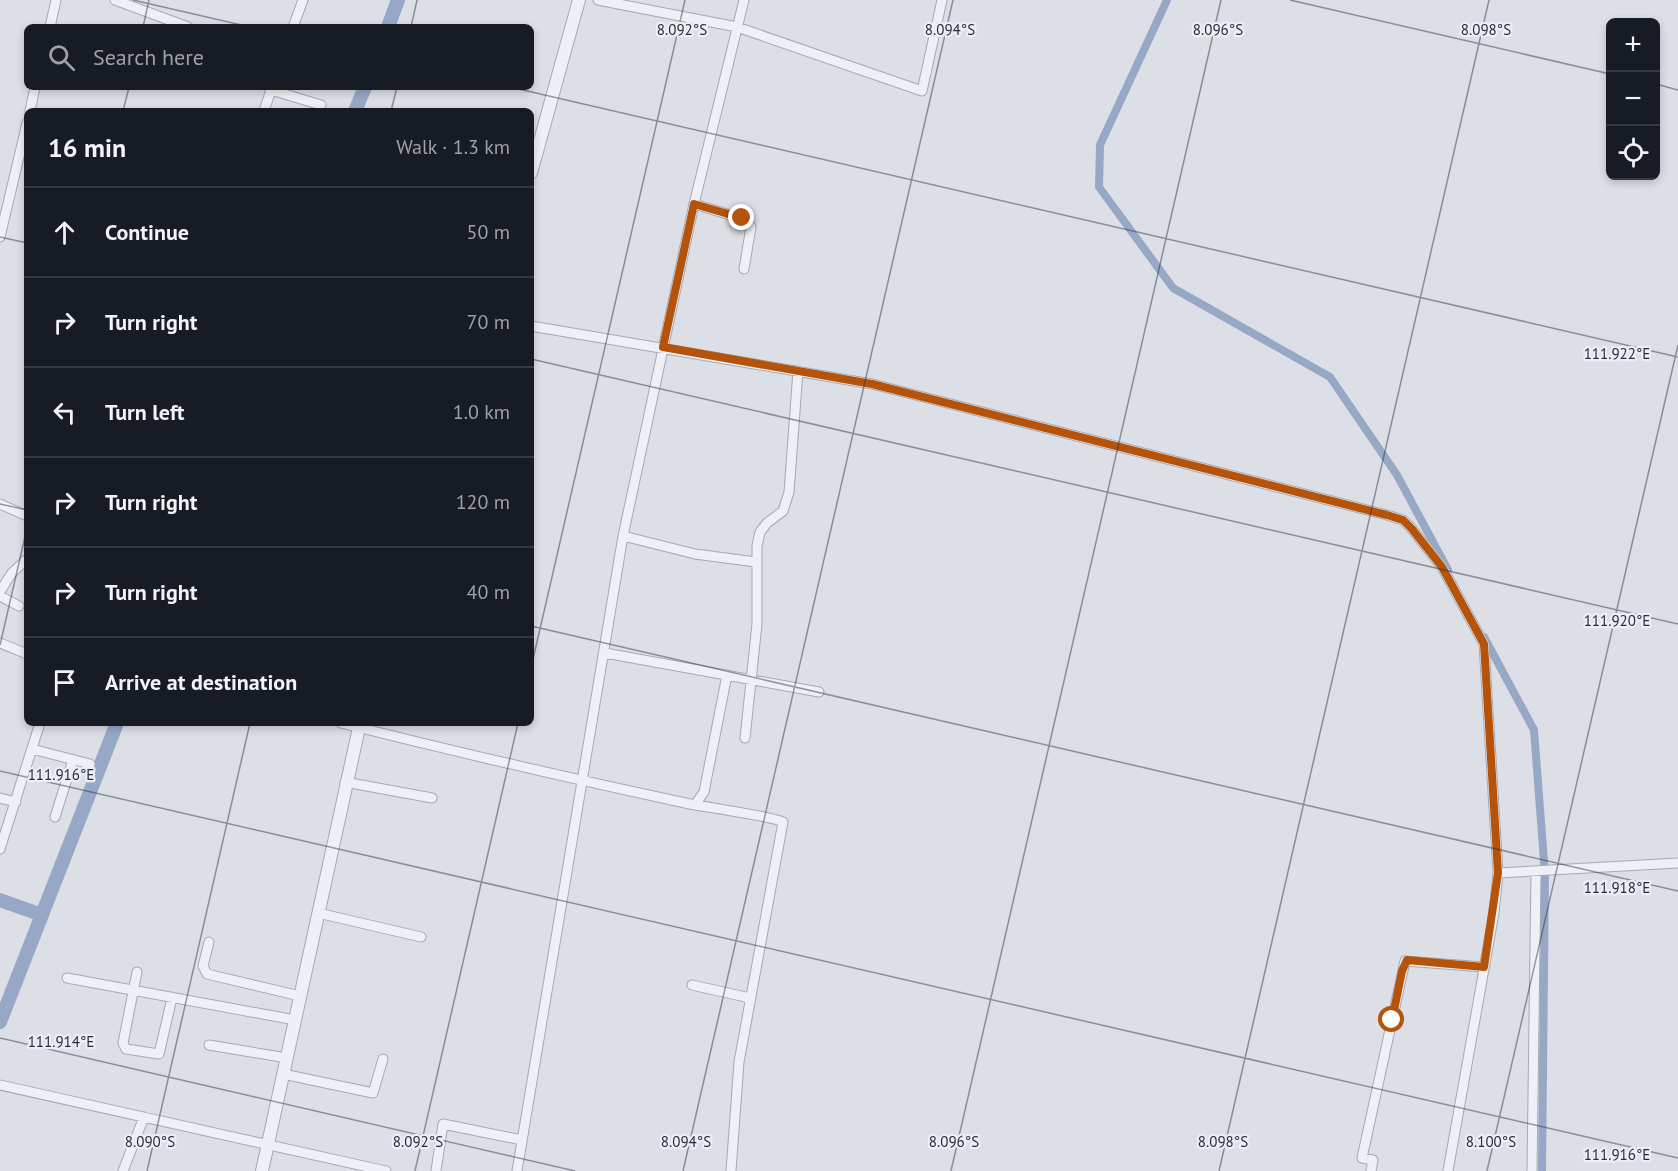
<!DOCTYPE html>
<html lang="en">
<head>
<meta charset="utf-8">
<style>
	body { margin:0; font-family:"PT Sans",sans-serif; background:#242831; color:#f1f3f6 }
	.controls { position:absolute; right:18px; top:18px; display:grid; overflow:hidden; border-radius:9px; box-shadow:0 3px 9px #0003 }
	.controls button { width:54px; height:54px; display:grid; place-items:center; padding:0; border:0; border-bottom:2px solid #363941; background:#171b24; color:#f1f3f6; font:30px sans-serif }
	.stop { position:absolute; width:18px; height:18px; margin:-14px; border:4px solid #b45309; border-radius:50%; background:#fff }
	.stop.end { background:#b45309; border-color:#fff; box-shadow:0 2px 6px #0008 }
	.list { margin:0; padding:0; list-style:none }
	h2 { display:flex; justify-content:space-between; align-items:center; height:78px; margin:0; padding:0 24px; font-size:26px }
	h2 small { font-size:20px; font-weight:400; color:#9ea1a6 }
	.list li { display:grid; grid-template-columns:39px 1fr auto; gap:18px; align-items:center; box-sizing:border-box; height:90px; padding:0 24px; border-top:2px solid #363941 }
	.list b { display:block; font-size:22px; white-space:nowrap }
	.list em { font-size:20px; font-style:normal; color:#9ea1a6 }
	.icon { flex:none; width:33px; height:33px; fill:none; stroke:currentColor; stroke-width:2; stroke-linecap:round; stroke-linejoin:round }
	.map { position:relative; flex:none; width:1678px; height:1171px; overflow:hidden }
	.search { position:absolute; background:#171b24; box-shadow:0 3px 9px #0003; left:24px; top:24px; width:510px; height:66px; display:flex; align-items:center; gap:15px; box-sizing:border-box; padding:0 21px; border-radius:9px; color:#9ea1a6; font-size:22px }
	.panel { position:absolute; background:#171b24; box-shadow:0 3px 9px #0003; left:24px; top:108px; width:510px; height:618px; border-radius:9px }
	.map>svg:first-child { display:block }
</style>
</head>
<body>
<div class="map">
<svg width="1678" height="1171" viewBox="0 0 1678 1171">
	<rect width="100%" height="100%" fill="#dcdfe6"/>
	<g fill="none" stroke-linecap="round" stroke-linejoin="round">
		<!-- canal -->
		<path stroke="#97a8c6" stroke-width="8" d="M1167,0L1100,145L1099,187L1173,288L1330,377L1397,475L1448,570
			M1484,637L1534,730L1545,874L1542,1171"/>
		<!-- river -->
		<path stroke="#97a8c6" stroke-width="14" d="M388,27L398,0
			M355,111L365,87
			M0,900L42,915
			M0,1022L117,723"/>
		<defs>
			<path id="minor" d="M115,0L188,27
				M598,0L737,27L922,91L942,0
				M50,27L56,0
				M293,27L303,0
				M271,90L321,105
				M30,111L35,87
				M264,111L272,87
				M694,204L747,220L751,227L744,269
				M0,237L27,123
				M531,326L872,384L1387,515L1403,520L1412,529L1442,567L1484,644L1498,873L1494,913L1448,1171
				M0,504L27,516
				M623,536L695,554L756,562
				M0,592L11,574L27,559
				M0,596L19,606
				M0,643L27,654
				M605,653L819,692
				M341,723C456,752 573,779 690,804C705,807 776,817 783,822L739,1062L731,1171
				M745,738L757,624V546L760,532L767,523L783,511L789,492L798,371
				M32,749L90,764
				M345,782L432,798
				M0,798L16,802
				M695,805L704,792L727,675
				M55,817L73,760
				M0,849L40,723
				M1498,873L1678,863
				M318,913L421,937
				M209,942L203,966L207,974L300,996
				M137,972L123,1043L126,1049L159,1054L172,998
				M67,978L295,1020
				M692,985L750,998
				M209,1045L287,1058
				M283,1074L373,1093L383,1059
				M0,1085L386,1171
				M123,1171L144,1117
				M436,1171L443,1124L522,1140
				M517,1171L623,536L694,204L744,0
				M1371,1171L1373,1160L1362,1158L1405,961L1484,967
				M1532,1171L1536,872"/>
			<path id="tertiary" d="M531,173L579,0
				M262,1171L360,723"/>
		</defs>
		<!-- minor casing -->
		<use href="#minor" stroke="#a5a9b3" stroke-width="11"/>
		<!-- tertiary casing -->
		<use href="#tertiary" stroke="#a5a9b3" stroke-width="14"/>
		<!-- minor -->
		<use href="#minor" stroke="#eff0f5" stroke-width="9"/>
		<!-- tertiary -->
		<use href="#tertiary" stroke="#eff0f5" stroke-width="12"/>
	</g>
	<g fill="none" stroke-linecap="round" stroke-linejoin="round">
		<!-- route -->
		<path stroke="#b45309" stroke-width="8" d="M742,218L694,204L663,347L872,384L1387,515L1403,520L1412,529L1442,567L1484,644L1498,873L1484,967L1407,960L1402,971L1392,1020"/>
	</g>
	<!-- ticks -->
	<path fill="none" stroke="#262b3c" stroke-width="1.5" stroke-opacity="0.45" d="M133,0L250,27M1290,0L1610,74M143,27L149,0M411,27L417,0M1656,84L1678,90M510,87L1678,357M123,111L129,87M391,111L397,87M0,237L27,243M531,359L1678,624M0,504L27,510M531,626L1678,891M0,645L27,528M531,668L685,0M0,771L1678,1158M0,1038L575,1171M147,1171L250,723M415,1171L518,723M683,1171L953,0M951,1171L1221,0M1219,1171L1489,0M1487,1171L1678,345"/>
	<g font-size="15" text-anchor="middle" fill="#262b3c" stroke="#ebeef4" stroke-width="4.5" stroke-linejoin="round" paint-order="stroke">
		<text x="682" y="35">8.092°S</text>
		<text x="950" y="35">8.094°S</text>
		<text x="1218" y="35">8.096°S</text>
		<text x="1486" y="35">8.098°S</text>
		<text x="1617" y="359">111.922°E</text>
		<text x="1617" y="626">111.920°E</text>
		<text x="61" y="780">111.916°E</text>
		<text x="1617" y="893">111.918°E</text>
		<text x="61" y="1047">111.914°E</text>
		<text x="150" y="1147">8.090°S</text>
		<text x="418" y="1147">8.092°S</text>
		<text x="686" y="1147">8.094°S</text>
		<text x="954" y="1147">8.096°S</text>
		<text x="1223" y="1147">8.098°S</text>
		<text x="1491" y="1147">8.100°S</text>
		<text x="1617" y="1160">111.916°E</text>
	</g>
</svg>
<div class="controls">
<button>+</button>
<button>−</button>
<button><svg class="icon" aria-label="locate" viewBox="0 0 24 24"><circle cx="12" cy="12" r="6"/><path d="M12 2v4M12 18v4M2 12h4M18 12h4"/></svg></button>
</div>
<div class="stop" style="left:1392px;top:1020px"></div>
<div class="stop end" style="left:742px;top:218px"></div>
<div class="search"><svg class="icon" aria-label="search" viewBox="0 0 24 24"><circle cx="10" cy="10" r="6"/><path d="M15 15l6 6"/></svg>Search here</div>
<section class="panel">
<h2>16 min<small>Walk · 1.3 km</small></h2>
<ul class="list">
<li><svg class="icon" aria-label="ahead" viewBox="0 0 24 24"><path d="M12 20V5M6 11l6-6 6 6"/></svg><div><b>Continue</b></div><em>50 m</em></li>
<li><svg class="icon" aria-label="right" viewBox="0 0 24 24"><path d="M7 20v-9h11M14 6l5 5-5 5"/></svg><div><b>Turn right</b></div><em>70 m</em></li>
<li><svg class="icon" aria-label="left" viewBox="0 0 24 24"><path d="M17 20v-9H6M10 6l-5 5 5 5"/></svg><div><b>Turn left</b></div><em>1.0 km</em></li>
<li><svg class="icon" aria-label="right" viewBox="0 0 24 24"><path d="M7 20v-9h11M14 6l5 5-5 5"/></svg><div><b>Turn right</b></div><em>120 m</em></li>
<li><svg class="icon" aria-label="right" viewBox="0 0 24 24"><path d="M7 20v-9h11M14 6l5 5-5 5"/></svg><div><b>Turn right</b></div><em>40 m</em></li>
<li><svg class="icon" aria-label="arrive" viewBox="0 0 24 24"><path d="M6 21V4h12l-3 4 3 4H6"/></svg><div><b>Arrive at destination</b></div></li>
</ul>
</section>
</div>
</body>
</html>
